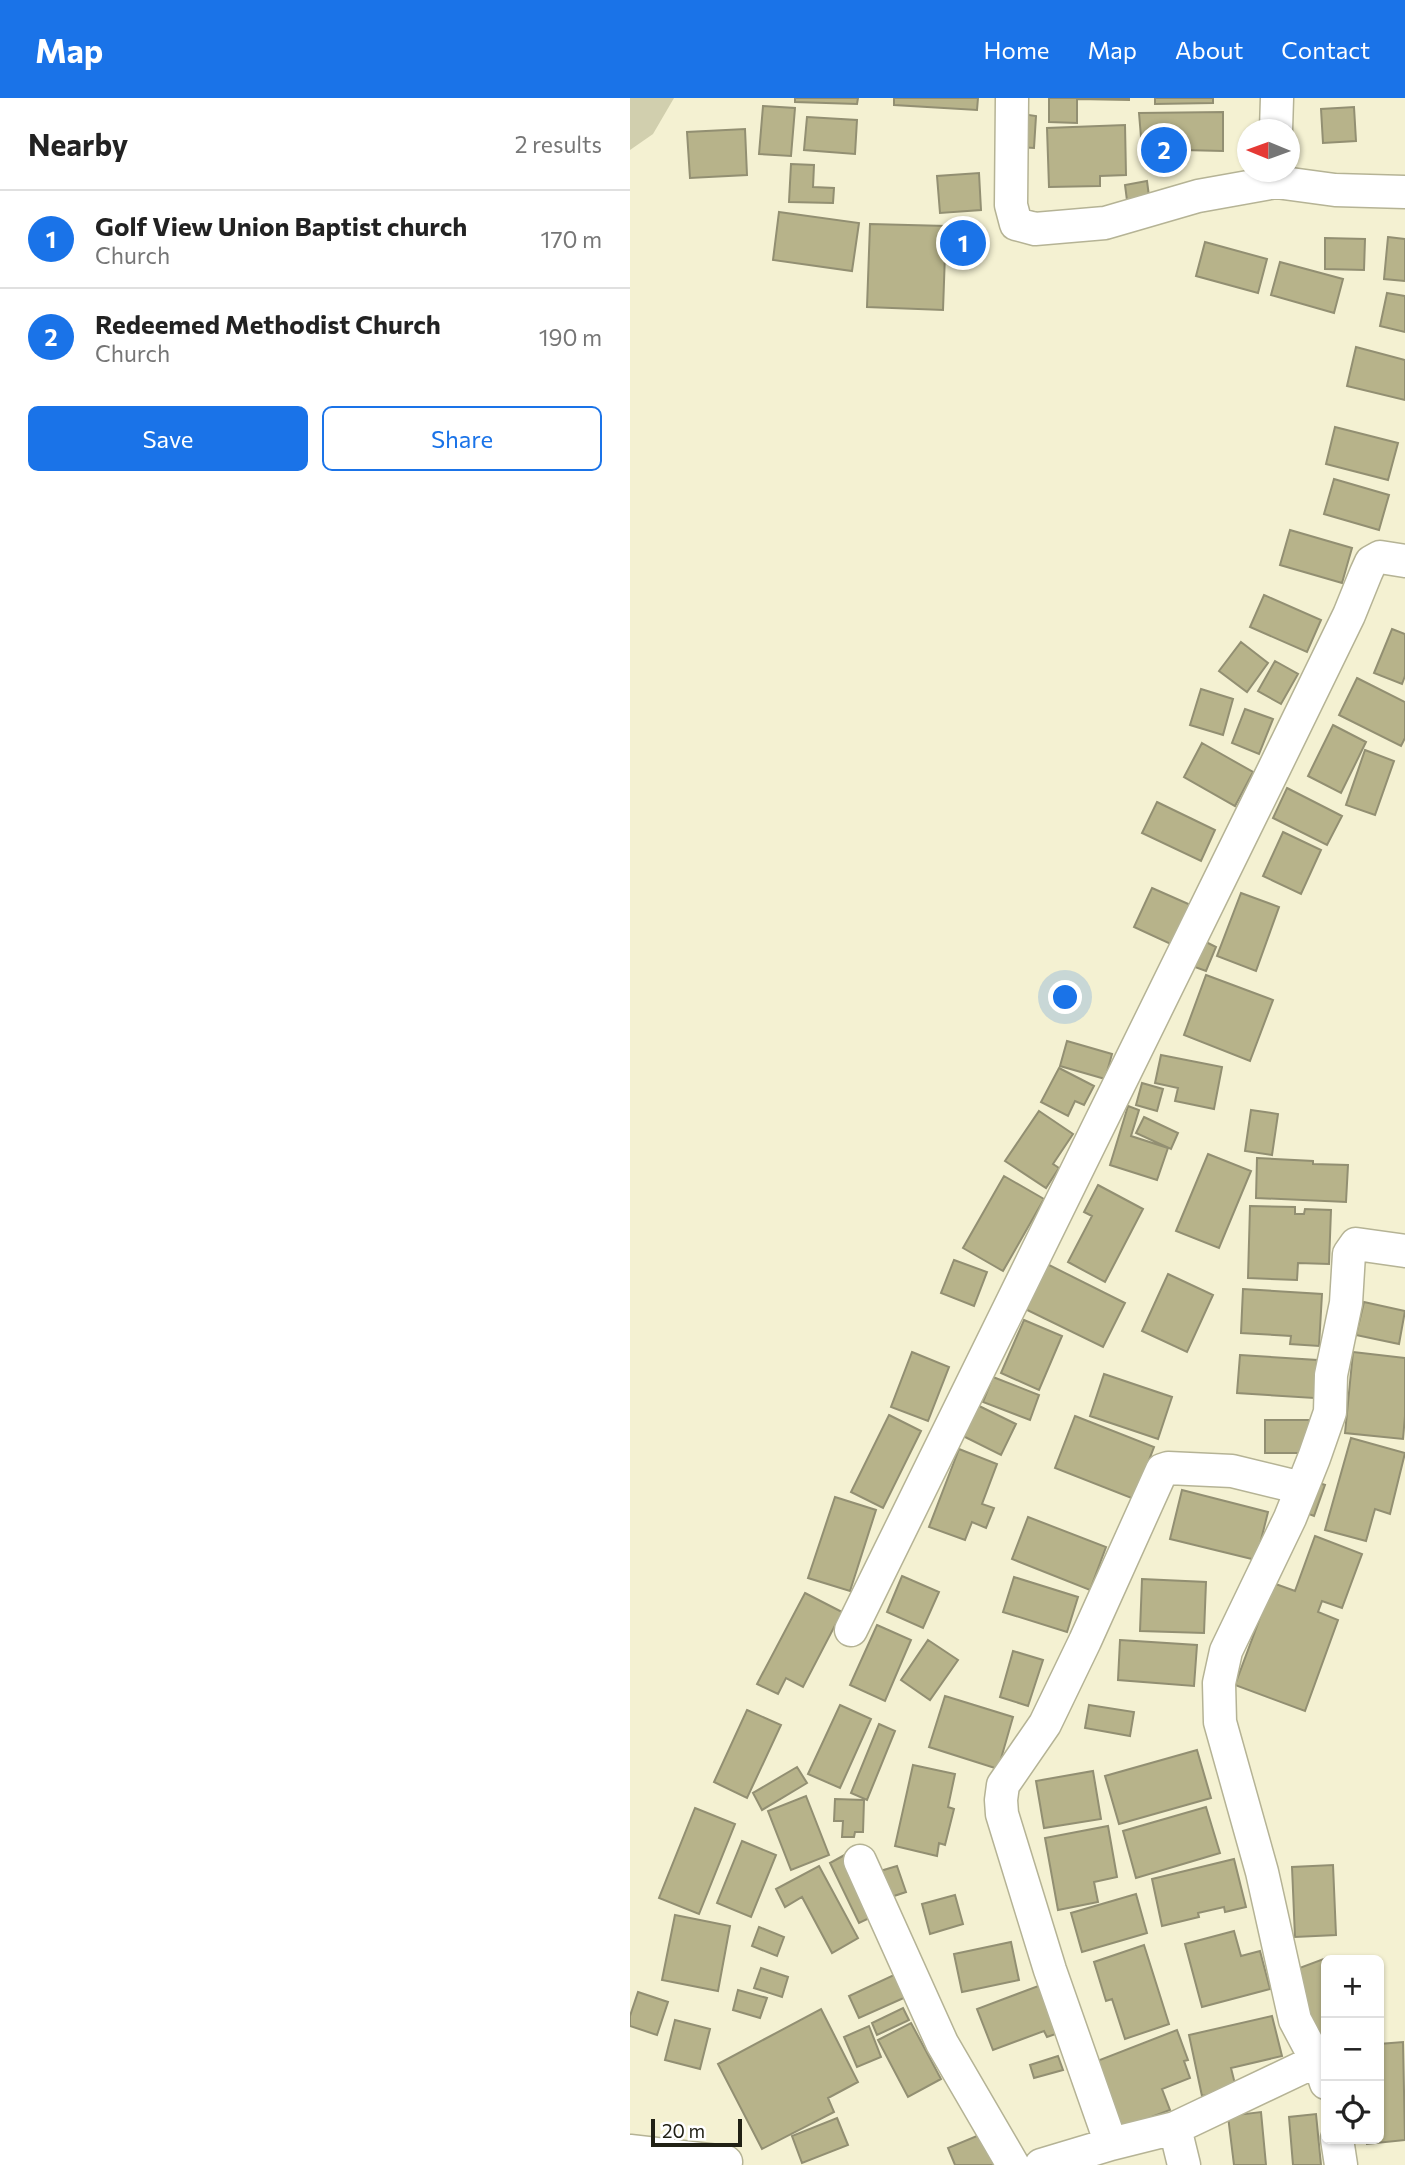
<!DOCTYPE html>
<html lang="en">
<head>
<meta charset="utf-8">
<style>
	body { margin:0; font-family:Commissioner,sans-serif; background:#f2f2f2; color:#222 }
	.controls { position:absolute; right:21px; bottom:21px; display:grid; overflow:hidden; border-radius:10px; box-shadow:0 2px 5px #0004 }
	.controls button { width:63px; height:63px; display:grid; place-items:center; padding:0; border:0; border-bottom:2px solid #e0e0e0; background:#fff; color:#222; font:35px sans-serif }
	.compass { position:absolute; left:607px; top:21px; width:63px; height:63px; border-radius:50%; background:#fff; box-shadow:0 2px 5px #0004; rotate:271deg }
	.scale { position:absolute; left:21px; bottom:18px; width:91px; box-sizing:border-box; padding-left:7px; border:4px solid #212115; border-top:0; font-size:19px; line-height:24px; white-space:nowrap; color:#212115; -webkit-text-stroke:5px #fff; paint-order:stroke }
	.you { position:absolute; left:436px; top:900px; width:24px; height:24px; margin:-18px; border:5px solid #fff; border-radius:50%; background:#1a73e8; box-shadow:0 0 0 10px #1a73e833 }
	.badge { display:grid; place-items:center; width:46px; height:46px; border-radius:50%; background:#1a73e8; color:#fff; font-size:23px; font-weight:700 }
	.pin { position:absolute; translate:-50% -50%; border:4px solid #fff; box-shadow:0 2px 7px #0006 }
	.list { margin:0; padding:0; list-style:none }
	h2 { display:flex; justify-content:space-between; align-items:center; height:91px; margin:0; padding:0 28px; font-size:30px }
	h2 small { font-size:23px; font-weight:400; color:#767676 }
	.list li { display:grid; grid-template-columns:46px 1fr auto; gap:21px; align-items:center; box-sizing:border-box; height:98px; padding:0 28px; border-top:2px solid #e0e0e0 }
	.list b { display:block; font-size:26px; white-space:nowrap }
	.list p { margin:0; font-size:23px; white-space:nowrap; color:#767676 }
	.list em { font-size:23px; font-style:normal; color:#767676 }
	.actions { display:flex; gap:14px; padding:21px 28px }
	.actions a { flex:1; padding:16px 0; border:2px solid #1a73e8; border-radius:10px; text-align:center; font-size:24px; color:#1a73e8 }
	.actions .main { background:#1a73e8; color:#fff }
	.icon { flex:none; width:38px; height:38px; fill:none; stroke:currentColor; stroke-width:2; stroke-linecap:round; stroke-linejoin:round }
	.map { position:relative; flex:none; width:775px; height:2067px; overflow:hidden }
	header { display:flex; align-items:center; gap:42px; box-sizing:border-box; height:98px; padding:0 35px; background:#1a73e8; color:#fff }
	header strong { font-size:33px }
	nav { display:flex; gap:38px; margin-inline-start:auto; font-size:24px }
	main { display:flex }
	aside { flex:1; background:#fff }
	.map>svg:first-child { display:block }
</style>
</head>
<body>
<header>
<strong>Map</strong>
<nav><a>Home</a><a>Map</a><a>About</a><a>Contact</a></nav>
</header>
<main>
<aside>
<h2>Nearby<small>2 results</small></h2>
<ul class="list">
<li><span class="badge">1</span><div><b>Golf View Union Baptist church</b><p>Church</p></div><em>170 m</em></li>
<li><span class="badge">2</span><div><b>Redeemed Methodist Church</b><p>Church</p></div><em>190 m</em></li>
</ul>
<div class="actions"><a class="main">Save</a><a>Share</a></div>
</aside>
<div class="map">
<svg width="775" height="2067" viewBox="0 0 775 2067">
	<rect width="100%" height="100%" fill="#f4f1d2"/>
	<!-- green -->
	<path fill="#d1cfae" d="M0,0H44L23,36L0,52Z"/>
	<!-- building -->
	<path fill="#b7b38a" stroke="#928f72" stroke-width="2" d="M165,0H228L227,6L165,4Z
		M264,0H348L347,12L264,7Z
		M419,0H499V2L447,1V25L419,24Z
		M525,0H583V5L525,6Z
		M133,8L165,10L161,58L129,56Z
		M724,9L726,43L693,45L691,11Z
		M593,14V53L512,51L509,15Z
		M392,16L406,18L404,50L389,49Z
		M177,19L227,22L225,56L174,52Z
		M495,27L496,77L470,78V88L419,89L417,30Z
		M115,31L117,77L60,80L57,34Z
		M161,66L184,67L183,89L204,90L203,105L159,104Z
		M349,75L351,112L310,115L307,78Z
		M517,83L520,106L498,110L495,87Z
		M149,114L229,125L222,173L143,162Z
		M240,126L316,128L313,212L237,209Z
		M758,139L775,141V183L754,181Z
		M695,140L735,141L734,172L695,171Z
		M575,144L637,161L628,195L566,178Z
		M650,164L713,181L704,215L641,197Z
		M757,195L775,198V234L750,228Z
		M726,249L775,262V302L717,288Z
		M705,329L768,345L758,382L696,366Z
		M704,381L759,397L749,432L694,416Z
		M660,432L722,450L712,485L650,467Z
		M634,497L691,522L677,554L620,529Z
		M762,531L775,536V578L772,586L744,575Z
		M611,544L638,565L617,594L589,573Z
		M645,563L668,576L651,606L628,593Z
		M727,580L775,604V640L771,648L709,617Z
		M571,591L603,601L593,637L560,627Z
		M615,611L643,621L629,656L602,645Z
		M703,627L736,644L711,695L678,678Z
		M572,645L623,674L605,708L554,679Z
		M735,652L764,663L745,717L716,707Z
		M657,690L712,718L697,747L643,720Z
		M527,704L585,732L571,763L512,735Z
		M653,734L691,752L671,796L633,778Z
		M522,790L563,808L545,848L504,829Z
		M611,795L649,809L626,873L587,858Z
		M572,842L586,849L576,873L562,868Z
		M576,877L643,902L620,963L554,937Z
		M437,943L482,956L475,981L430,968Z
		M531,957L592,969L584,1011L545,1003L548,990L525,985Z
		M429,970L464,988L454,1007L445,1003L438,1018L411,1004Z
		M512,985L533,991L527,1013L506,1007Z
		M498,1008L509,1012L501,1038L538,1050L527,1082L480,1067Z
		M621,1012L648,1016L642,1057L615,1053Z
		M409,1013L443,1036L423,1066L429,1070L416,1090L375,1063Z
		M514,1019L548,1035L541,1051L506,1035Z
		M578,1056L621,1073L589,1150L546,1133Z
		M627,1060L683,1063V1066L718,1067L716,1104L626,1100Z
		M374,1078L414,1101L373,1173L333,1150Z
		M468,1087L513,1111L475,1184L438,1164L462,1118L454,1114Z
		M620,1108L665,1109V1116H674L675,1111L701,1112L699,1166L668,1165L667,1182L618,1180Z
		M324,1162L357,1174L344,1208L311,1195Z
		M411,1163L495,1205L473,1249L389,1208Z
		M538,1176L583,1197L557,1254L512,1233Z
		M613,1191L692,1196L689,1248L660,1246L661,1238L611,1235Z
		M734,1204L775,1213L769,1246L726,1237Z
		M394,1222L432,1238L409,1292L371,1275Z
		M282,1254L319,1269L298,1323L261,1309Z
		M723,1254L775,1260V1318L773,1341L715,1335Z
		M610,1257L687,1262L684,1300L607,1295Z
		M474,1276L542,1299L528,1341L460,1318Z
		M363,1279L409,1297L400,1322L353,1304Z
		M345,1306L386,1326L371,1357L331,1337Z
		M259,1317L291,1333L253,1410L221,1394Z
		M445,1318L524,1349L504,1401L425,1370Z
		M635,1322H679L678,1355H635Z
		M721,1340L775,1355L760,1416L745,1411L736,1443L695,1432Z
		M329,1351L367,1366L352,1406L364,1410L356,1430L342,1424L335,1442L299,1429Z
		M677,1381L695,1387L684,1418L666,1411Z
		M552,1392L638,1414L626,1462L540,1441Z
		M205,1399L246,1412L220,1493L178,1480Z
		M398,1419L476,1449L460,1492L382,1461Z
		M685,1438L732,1456L712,1510L692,1503L688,1514L708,1522L675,1613L605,1587L643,1485L665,1493Z
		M272,1478L309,1494L293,1530L257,1514Z
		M384,1479L448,1499L437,1534L373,1514Z
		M512,1481L576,1484L574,1535L510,1533Z
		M175,1495L212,1514L173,1589L156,1580L148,1596L127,1586Z
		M247,1527L281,1542L255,1603L220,1587Z
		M298,1542L328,1562L300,1602L271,1582Z
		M490,1542L567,1547L564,1588L488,1582Z
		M383,1553L413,1562L398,1608L370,1599Z
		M315,1598L383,1619L368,1671L299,1649Z
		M210,1607L241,1621L210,1690L178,1676Z
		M459,1607L504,1614L500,1638L455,1630Z
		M117,1612L151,1627L117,1700L84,1684Z
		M249,1626L265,1633L237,1702L221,1695Z
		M567,1652L581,1700L489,1726L475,1678Z
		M283,1667L325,1676L318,1709L324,1711L315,1747L309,1745L307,1758L265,1748Z
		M167,1669L177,1685L132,1712L123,1695Z
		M463,1673L471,1721L414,1730L406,1683Z
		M176,1698L199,1757L161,1772L138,1713Z
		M205,1701L234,1702L233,1734H225L224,1739H212L213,1723H204Z
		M576,1709L590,1755L506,1780L493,1733Z
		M65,1710L105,1726L69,1816L29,1800Z
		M478,1728L487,1779L464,1784L468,1804L428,1812L415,1740Z
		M112,1743L146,1757L121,1819L87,1805Z
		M220,1754L250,1815L229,1825L200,1765Z
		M604,1761L616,1809L595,1814L594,1809L568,1815L569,1819L532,1828L522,1781Z
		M703,1767L706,1837L665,1839L662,1769Z
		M189,1768L228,1840L202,1855L172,1799L155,1809L146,1791Z
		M267,1768L276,1794L249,1803L240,1776Z
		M506,1796L517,1835L452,1854L441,1815Z
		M325,1797L333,1826L300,1836L292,1806Z
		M45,1817L100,1828L88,1893L32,1882Z
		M129,1829L154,1839L147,1858L122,1848Z
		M604,1833L611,1858L630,1853L640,1891L572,1909L555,1846Z
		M381,1844L389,1882L332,1894L324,1856Z
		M514,1847L539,1926L495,1941L482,1901L476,1903L464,1864Z
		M699,1859L700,1862H696V1938L687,1941L664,1872Z
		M131,1870L158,1879L152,1899L124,1890Z
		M266,1876L276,1899L229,1920L219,1898Z
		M419,1884L437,1932L417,1939L414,1933L363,1952L347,1911Z
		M108,1892L137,1900L130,1920L103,1912Z
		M8,1894L38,1904L27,1937L0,1928V1918Z
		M273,1910L279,1922L247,1937L242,1925Z
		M191,1911L228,1984L198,2000L204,2014L132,2051L88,1966Z
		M642,1918L652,1958L601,1970L606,1990L572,1998L559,1937Z
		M45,1922L80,1931L70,1971L35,1962Z
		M281,1925L311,1981L278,1999L248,1942Z
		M239,1928L251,1959L227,1969L214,1939Z
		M547,1932L558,1962L554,1963L560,1980L532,1991L540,2012L487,2032L462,1965Z
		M773,1944L775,2042L737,2046V2041H749V1946Z
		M428,1958L433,1972L404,1980L400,1967Z
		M631,2014L636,2067H604L598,2018Z
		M686,2016L691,2067H663L659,2019Z
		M207,2020L218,2047L172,2065L162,2038Z
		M354,2035L368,2067H325L318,2050Z"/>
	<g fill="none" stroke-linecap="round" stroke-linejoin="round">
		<defs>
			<path id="minor" d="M382,0L381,107L386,126L405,131L475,125L568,98L646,84L705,92L775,94
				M646,32L647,0
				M221,1532L643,673L719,517L736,475L741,464L750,459L775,463
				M230,1763L312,1945L383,2067
				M696,1985L692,1973L665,1922L632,1774L590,1624L589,1585L596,1553L660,1420L684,1360L700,1314L701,1277L716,1205L719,1156L726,1146L775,1153
				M545,2030L686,1963
				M707,2041L711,2067
				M481,2046L420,1872L372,1716L371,1702L373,1687L415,1626L455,1543L532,1372L538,1370L602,1373L672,1390
				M0,2053L96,2064
				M411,2067L481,2046L545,2030L554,2067"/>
		</defs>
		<!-- minor casing -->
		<use href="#minor" stroke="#b5b395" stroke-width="35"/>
		<!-- minor -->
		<use href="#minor" stroke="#fff" stroke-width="32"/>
	</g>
</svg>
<div class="controls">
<button>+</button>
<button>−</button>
<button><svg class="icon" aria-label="locate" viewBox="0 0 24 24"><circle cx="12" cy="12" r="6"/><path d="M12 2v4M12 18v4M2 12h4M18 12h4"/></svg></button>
</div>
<svg class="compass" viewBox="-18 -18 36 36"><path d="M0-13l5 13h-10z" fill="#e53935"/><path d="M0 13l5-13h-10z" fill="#767676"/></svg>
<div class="scale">20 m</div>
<div class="you"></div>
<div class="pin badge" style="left:333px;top:145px">1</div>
<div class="pin badge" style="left:534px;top:52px">2</div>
</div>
</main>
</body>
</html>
